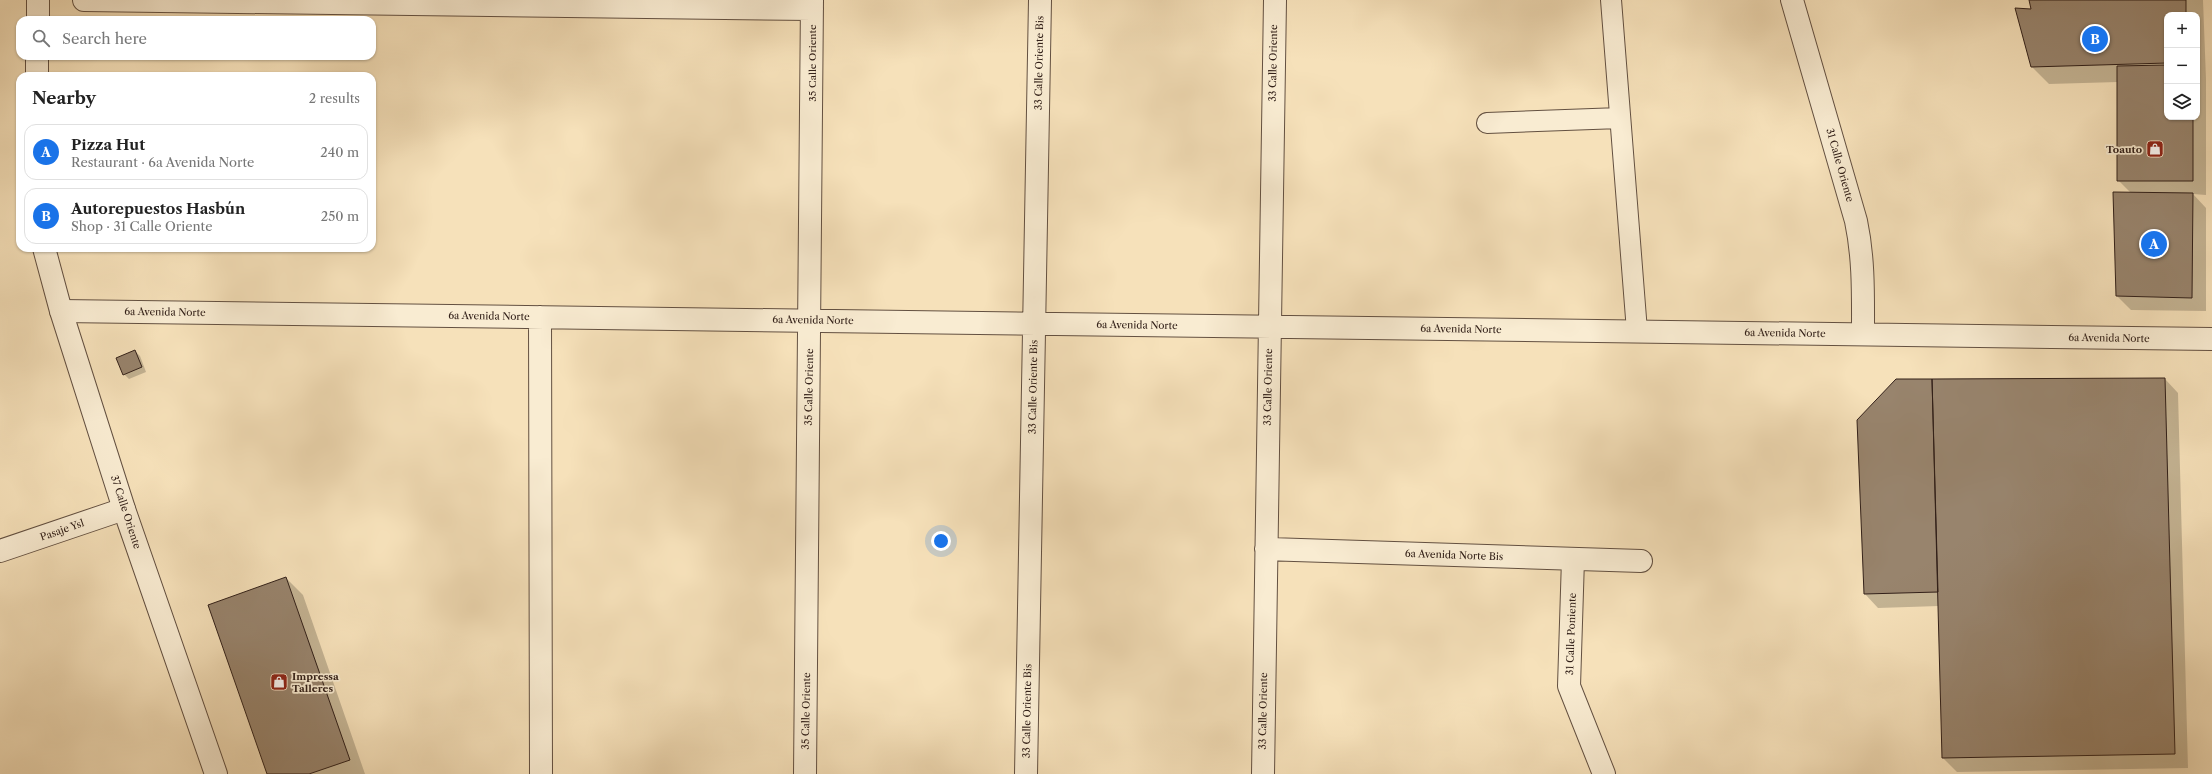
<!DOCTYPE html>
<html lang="en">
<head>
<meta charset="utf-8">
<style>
	body { margin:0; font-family:"Libre Caslon Text",serif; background:#f2f2f2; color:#222 }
	.controls { position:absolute; right:12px; top:12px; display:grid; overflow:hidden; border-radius:8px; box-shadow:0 1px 3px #0004 }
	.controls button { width:36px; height:36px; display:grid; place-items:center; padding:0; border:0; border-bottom:1px solid #e0e0e0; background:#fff; color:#222; font:20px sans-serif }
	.you { position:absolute; left:941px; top:541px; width:14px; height:14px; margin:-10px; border:3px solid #fff; border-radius:50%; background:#1a73e8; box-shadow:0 0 0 6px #1a73e833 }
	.badge { display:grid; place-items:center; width:26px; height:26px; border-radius:50%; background:#1a73e8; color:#fff; font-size:13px; font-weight:700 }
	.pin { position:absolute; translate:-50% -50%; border:2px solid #fff; box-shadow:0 1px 4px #0006 }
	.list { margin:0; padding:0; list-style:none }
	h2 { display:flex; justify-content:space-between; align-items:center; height:52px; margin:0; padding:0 16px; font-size:17px }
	h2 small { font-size:13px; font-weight:400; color:#767676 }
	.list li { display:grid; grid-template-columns:26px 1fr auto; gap:12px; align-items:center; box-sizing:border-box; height:56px; margin:0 8px 8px; padding:0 8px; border:1px solid #e0e0e0; border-radius:12px }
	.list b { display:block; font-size:15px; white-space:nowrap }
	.list p { margin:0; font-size:13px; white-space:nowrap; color:#767676 }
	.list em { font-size:13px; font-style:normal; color:#767676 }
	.icon { flex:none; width:22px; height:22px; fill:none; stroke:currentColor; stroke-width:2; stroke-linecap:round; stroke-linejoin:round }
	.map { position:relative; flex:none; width:2212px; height:774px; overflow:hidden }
	.search { position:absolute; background:#fff; box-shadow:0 1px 3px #0004; left:16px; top:16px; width:360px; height:44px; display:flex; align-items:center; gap:10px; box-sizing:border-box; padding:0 14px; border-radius:12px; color:#767676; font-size:15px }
	.panel { position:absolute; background:#fff; box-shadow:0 1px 3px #0004; left:16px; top:72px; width:360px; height:180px; border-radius:12px }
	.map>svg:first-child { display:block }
</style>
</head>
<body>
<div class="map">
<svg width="2212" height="774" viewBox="0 0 2212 774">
	<rect width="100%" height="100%" fill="#f6e1ba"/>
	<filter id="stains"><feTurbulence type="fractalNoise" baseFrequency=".005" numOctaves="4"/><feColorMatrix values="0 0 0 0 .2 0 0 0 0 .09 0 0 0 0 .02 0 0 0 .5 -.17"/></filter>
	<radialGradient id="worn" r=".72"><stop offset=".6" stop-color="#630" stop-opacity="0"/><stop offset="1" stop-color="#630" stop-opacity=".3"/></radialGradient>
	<!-- shadow -->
	<path fill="#0003" fill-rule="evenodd" d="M2030,0H2203L2206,79V195L2193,194L2206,208V311L2131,310L2117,296L2131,193L2118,180V82L2049,84L2032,67V10ZM2167,15H2197V117H2167Z
		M135,351L140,356L146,372L129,379L124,374Z
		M2165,379L2178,393L2188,768L1957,772L1943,758L1939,606L1878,608L1865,594Z
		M286,578L303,595L365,774H268Z"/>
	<!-- building -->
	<path fill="#98846d" stroke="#322019" d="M2029,0H2186V15H2167V63L2031,67L2015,8L2031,9Z
		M2167,65V117H2193V181H2117V66Z
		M2113,192L2193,193L2192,298L2116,296Z
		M135,350L142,367L123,375L116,358Z
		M2165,378L2175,754L1942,758L1932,379Z
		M1896,379H1932L1938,592L1864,594L1857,420Z
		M286,577L350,760L309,774H267L208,605Z"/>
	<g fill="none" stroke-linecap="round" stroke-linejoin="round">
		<defs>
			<path id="service" d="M1611,0L1637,331
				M1487,123L1620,118"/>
			<path id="minor" d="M84,0L812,9
				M1792,0L1856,221C1864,259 1863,296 1863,334
				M61,311L2212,339
				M540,317L541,774
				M1266,549L1641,561
				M0,551L124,509
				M1573,559L1569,686L1604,774
				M805,774L812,0
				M1026,774L1040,0
				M1263,774L1275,0"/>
			<path id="tertiary" d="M38,20V0
				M37,76V56
				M44,248L61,311L124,509L216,774"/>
		</defs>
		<!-- service casing -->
		<use href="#service" stroke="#635041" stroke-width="22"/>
		<!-- minor casing -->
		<use href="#minor" stroke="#635041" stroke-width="24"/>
		<!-- tertiary casing -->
		<use href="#tertiary" stroke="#635041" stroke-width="24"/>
		<!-- service -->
		<use href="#service" stroke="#f9ecd2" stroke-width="20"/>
		<!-- minor -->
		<use href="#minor" stroke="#f9ecd2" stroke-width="22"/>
		<!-- tertiary -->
		<use href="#tertiary" stroke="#f9ecd2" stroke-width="22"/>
	</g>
	<!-- icons -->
	<defs>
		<symbol id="shop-square" viewBox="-11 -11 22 22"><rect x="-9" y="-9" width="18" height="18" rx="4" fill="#8f2418" stroke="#f9ecd2"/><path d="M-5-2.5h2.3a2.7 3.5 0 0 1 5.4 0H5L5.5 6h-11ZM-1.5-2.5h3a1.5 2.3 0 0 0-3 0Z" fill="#fff"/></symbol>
	</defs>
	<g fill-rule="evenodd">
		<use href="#shop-square" x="2145" y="139" width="20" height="20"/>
		<use href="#shop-square" x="269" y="672" width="20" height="20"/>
	</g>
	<g text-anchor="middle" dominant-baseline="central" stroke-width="3.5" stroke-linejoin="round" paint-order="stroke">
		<!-- street labels -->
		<g font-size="10" fill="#322019" stroke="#f9ecd2">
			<text transform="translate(812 63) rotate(-90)">35 Calle Oriente</text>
			<text transform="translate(1039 63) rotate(-89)">33 Calle Oriente Bis</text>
			<text transform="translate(1273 63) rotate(-89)">33 Calle Oriente</text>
			<text transform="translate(1840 165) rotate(74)">31 Calle Oriente</text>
			<text transform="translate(165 312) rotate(1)">6a Avenida Norte</text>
			<text transform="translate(489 316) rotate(1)">6a Avenida Norte</text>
			<text transform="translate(813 320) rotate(1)">6a Avenida Norte</text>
			<text transform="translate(1137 325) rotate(1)">6a Avenida Norte</text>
			<text transform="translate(1461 329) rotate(1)">6a Avenida Norte</text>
			<text transform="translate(1785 333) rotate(1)">6a Avenida Norte</text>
			<text transform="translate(2109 338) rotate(1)">6a Avenida Norte</text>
			<text transform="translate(809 387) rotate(-89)">35 Calle Oriente</text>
			<text transform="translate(1033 387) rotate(-89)">33 Calle Oriente Bis</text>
			<text transform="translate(1268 387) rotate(-89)">33 Calle Oriente</text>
			<text transform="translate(126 512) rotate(72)">37 Calle Oriente</text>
			<text transform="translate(62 530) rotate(-19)">Pasaje Ysl</text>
			<text transform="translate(1454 555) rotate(2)">6a Avenida Norte Bis</text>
			<text transform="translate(1571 634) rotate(-88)">31 Calle Poniente</text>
			<text transform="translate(806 711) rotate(-89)">35 Calle Oriente</text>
			<text transform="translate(1027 711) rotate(-89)">33 Calle Oriente Bis</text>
			<text transform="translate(1263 711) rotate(-89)">33 Calle Oriente</text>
		</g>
		<!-- poi labels -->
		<g font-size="10" font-weight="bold" fill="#322019" stroke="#f9ecd2" text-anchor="end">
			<text x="2142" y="149">Toauto</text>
			<text x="292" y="676" text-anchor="start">Impressa<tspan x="292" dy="12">Talleres</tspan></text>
		</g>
	</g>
	<rect width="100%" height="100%" filter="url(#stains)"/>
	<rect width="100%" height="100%" fill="url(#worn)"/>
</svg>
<div class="controls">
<button>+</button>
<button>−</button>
<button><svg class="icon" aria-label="layers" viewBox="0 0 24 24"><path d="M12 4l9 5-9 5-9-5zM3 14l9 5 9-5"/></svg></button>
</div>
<div class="you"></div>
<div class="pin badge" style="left:2154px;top:244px">A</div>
<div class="pin badge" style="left:2095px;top:39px">B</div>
<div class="search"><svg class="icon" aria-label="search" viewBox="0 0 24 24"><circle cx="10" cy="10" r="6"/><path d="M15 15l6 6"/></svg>Search here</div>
<section class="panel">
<h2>Nearby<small>2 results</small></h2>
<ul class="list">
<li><span class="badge">A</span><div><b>Pizza Hut</b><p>Restaurant · 6a Avenida Norte</p></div><em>240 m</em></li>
<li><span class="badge">B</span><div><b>Autorepuestos Hasbún</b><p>Shop · 31 Calle Oriente</p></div><em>250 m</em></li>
</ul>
</section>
</div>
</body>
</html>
